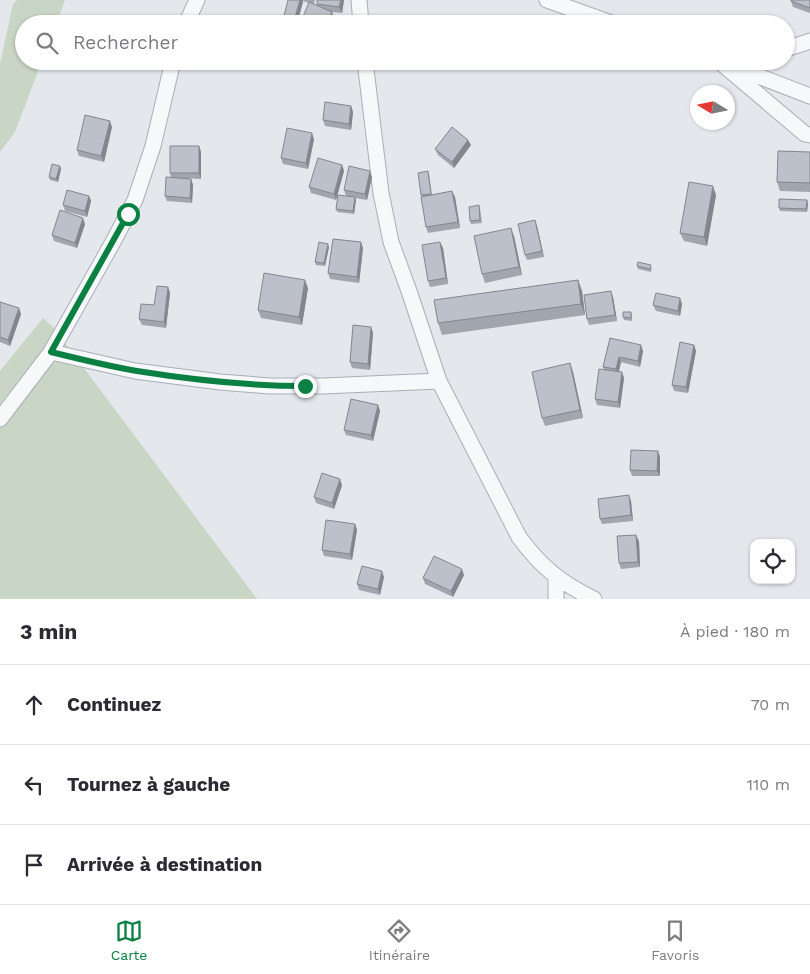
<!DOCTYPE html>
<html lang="fr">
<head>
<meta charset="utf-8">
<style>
	body { margin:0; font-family:"Work Sans",sans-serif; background:#f7f7f7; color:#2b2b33 }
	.controls { position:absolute; right:15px; bottom:15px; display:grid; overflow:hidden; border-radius:10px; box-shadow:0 1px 4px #0004 }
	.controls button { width:45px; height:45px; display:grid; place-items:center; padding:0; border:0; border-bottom:1px solid #e1e1e2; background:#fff; color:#2b2b33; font:25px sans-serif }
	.compass { position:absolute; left:690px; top:85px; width:45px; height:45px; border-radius:50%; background:#fff; box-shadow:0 1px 4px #0004; rotate:280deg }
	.stop { position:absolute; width:15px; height:15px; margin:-11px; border:4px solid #0b8043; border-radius:50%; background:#fff }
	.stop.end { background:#0b8043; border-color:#fff; box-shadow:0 1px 5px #0008 }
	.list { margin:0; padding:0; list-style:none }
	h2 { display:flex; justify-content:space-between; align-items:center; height:65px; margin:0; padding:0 20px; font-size:21px }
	h2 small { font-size:16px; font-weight:400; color:#7c7c81 }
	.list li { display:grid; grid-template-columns:32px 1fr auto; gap:15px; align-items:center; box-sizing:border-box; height:80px; padding:0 20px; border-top:1px solid #e1e1e2 }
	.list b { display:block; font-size:19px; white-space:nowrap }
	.list em { font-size:16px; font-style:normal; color:#7c7c81 }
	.icon { flex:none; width:28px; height:28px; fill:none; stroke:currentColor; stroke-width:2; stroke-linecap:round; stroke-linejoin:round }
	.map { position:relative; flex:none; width:810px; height:599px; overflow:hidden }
	.search { position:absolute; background:#fff; box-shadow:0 1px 4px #0004; left:15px; right:15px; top:15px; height:55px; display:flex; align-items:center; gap:12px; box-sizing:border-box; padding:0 18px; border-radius:28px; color:#7c7c81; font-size:19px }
	.sheet { height:305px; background:#fff }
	nav { display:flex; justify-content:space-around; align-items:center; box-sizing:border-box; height:70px; border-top:1px solid #e1e1e2; background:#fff; font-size:14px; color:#7c7c81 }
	nav a { display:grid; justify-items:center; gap:2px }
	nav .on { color:#0b8043 }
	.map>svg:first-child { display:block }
</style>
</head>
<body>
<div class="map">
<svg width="810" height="599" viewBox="0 0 810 599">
	<rect width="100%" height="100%" fill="#e4e7ec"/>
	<!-- green -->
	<path fill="#c9d6c5" d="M17,0H65L56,24H24V61H42L15,132L0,152V64L13,4Z
		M43,318L53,327L257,599H0V371Z"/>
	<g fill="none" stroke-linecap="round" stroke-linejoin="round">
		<defs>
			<path id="minor" d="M359,0L361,24
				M547,0L614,24
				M186,24L197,0
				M786,49L810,41
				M365,61L381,193L391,242L409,291L439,381L519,537C541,567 561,583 594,599
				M720,62L805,134L810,135
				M732,66L810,96
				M51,352L135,371L220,382L270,386H323L439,381
				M0,419L51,352L113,242L135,200L153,146L173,61
				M556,578V599"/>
		</defs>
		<!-- minor casing -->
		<use href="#minor" stroke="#a9aeb7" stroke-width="17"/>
		<!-- minor -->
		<use href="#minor" stroke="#f7f8fa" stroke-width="15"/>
	</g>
	<!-- wall -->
	<path fill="#a1a5ae" d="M288,0H315L314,4L317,6V4L344,0L342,13L331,12L334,18L309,3L303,1L297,24H282Z
		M810,0V13L793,7L791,1Z
		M351,106L353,112L351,130L325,126L323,120Z
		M112,127L104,162L79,156L77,150Z
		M314,139L308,169L283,164L281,158Z
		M471,145L454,168L438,155L435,149Z
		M199,146L201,152V179L182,178L191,179L193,185L192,203L167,201L165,196L171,178L170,173Z
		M810,152V192L780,191L777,182Z
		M342,165L344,171L336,200L311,193L309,187Z
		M60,166L61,169L58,182L50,180L49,177Z
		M429,174L432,195L452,191L455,197L460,228L428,233L426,227L421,195Z
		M372,177L367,200L355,198L356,200L354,214L337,212L336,209L346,196L344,190Z
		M716,195L707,246L684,241L680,233Z
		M89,196L91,201L87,217L65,211L63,205Z
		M808,203L807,212L780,211L779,208Z
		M479,205L480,208L482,223L471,224L470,221Z
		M535,220L537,226L544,257L527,260L525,255Z
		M85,224L77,248L54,241L52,235Z
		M514,236L522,275L485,283L482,274Z
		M440,242L443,248L448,284L430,287L428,281Z
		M329,247L325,266L316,265L315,262Z
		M363,248L359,283L330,279L328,273Z
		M637,266L652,268L651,272L638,269Z
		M578,280L582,291L585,315L442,335L438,323Z
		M168,287L170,293L166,328L142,325L139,319L154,305Z
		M308,288L302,325L261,318L258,310Z
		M613,297L617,321L589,325L587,319Z
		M0,302L21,314L10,346L0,342Z
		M682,304L680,316L656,311L653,305Z
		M631,312L632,315V321L624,320L623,317Z
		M371,327L373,333L370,370L352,368L350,362Z
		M610,338L643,351L640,367L621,362L619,371L624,378L620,408L597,405L595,399L604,370L603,367Z
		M694,345L696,351L688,393L674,391L672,385Z
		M570,363L573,372L583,418L545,426L542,418Z
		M378,405L380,411L373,441L346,435L344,430Z
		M658,451L660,457V476H632L630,470Z
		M342,485L334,509L316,503L314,497Z
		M631,501L633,521L602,524L600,519Z
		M355,524L357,530L352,560L324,556L322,550Z
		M639,541L640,567L621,569L619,563Z
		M464,575L453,597L425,584L423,578Z
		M384,577L380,595L359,590L357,584Z"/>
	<!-- shaded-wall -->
	<path fill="#83868d" d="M300,0H302L303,2L297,24H293Z
		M341,0H344L342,13L339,7Z
		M332,12L334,18L332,24H327Z
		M351,106L353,112L351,130L349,124Z
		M110,121L112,127L104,162L101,156Z
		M312,133L314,139L308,169L306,163Z
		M468,140L471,145L454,168L452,162Z
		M199,146L201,152V179L199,173Z
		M342,165L344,171L336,200L334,194Z
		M60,166L61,169L58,182L56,179Z
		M370,171L372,177L367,200L365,194Z
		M191,179L193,185L192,203L190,198Z
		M713,186L716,195L707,246L704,237Z
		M452,191L455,197L460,228L458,222Z
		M89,196L91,201L87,217L85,211Z
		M355,197L356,200L354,214L353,211Z
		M807,200L808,203L807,212L806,209Z
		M83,218L85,224L77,248L75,243Z
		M535,220L537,226L544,257L542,251Z
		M511,228L514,236L522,275L519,267Z
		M361,242L363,248L359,283L357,277Z
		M440,242L443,248L448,284L446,278Z
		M328,244L329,247L325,266L324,263Z
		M305,280L308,288L302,325L299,317Z
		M578,280L582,291L585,315L581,304Z
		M168,287L170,293L166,328L164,322Z
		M611,291L613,297L617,321L615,315Z
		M680,298L682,304L680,316L678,311Z
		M19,308L21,314L10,346L8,340Z
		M371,327L373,333L370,370L368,364Z
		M641,345L643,351L640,367L638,361Z
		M694,345L696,351L688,393L686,387Z
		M619,357L621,362L618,375L616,369Z
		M570,363L573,372L583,418L580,410Z
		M622,372L624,378L620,408L618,402Z
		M378,405L380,411L373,441L371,435Z
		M658,451L660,457V476L657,471Z
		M340,479L342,485L334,509L332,503Z
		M629,495L631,501L633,521L631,515Z
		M355,524L357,530L352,560L350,554Z
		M636,535L639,541L640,567L638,562Z
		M462,569L464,575L453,597L451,591Z
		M382,571L384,577L380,595L378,589Z"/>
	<!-- building -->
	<path fill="#bbc0ca" stroke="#83868d" d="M288,0H300L293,24H282Z
		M317,0H341L339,7L317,4Z
		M791,0H810V8L791,1Z
		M309,2L332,12L327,24H300Z
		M325,102L351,106L349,124L323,120Z
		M85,115L110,121L101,156L77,150Z
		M452,127L468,140L452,162L435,149Z
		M287,128L312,133L306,163L281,158Z
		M170,146H199V173H170Z
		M778,151L810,152V183L777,182Z
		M318,158L342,165L334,194L309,187Z
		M52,164L60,166L56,179L49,177Z
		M349,166L370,171L365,194L344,190Z
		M428,171L431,194L421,195L418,173Z
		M166,177L191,179L190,198L165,196Z
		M689,182L713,186L704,237L680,233Z
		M67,190L89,196L85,211L63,205Z
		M452,191L458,222L426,227L421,197Z
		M338,195L355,197L353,211L336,209Z
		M779,199L807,200L806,209L779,208Z
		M479,205L480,220L470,221L469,207Z
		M60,210L83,218L75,243L52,235Z
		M535,220L542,251L525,255L518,224Z
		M511,228L519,267L482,274L474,236Z
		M333,239L361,242L357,277L328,273Z
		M319,242L328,244L324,263L315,262Z
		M440,242L446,278L428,281L422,245Z
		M638,262L651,265L650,269L637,266Z
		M264,273L305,280L299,317L258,310Z
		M578,280L581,304L438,323L434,300Z
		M157,286L168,287L164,322L139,319L141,304L154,305Z
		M611,291L615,315L587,319L584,295Z
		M656,293L680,298L678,311L653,305Z
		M0,302L19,308L8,340L0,337Z
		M623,312H631V318L623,317Z
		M353,325L371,327L368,364L350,362Z
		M610,338L641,345L638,361L619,357L616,369L603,367Z
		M680,342L694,345L686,387L672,385Z
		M570,363L580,410L542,418L532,372Z
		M599,369L622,372L618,402L595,399Z
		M351,399L378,405L371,435L344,430Z
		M631,450L658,451L657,471L630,470Z
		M322,473L340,479L332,503L314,497Z
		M629,495L631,515L600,519L598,499Z
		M326,520L355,524L350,554L322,550Z
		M636,535L638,562L619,563L617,536Z
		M434,556L462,569L451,591L423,578Z
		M362,566L382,571L378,589L357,584Z"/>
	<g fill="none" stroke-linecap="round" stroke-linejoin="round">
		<!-- route -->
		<path stroke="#0b8043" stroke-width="6" d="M128,214L51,352C79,359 108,366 137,371C193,380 249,386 305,386"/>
	</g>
</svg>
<div class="controls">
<button><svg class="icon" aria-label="locate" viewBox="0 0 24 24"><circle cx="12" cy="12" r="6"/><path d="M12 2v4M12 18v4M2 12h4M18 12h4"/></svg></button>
</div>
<svg class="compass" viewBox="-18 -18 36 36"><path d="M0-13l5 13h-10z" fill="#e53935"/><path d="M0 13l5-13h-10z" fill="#7c7c81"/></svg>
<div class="stop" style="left:128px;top:214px"></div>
<div class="stop end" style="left:305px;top:386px"></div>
<div class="search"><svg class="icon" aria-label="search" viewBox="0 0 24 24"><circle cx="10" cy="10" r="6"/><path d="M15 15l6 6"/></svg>Rechercher</div>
</div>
<section class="sheet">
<h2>3 min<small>À pied · 180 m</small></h2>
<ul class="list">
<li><svg class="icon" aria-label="ahead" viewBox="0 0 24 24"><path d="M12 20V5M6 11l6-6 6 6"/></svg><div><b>Continuez</b></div><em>70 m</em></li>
<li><svg class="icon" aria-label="left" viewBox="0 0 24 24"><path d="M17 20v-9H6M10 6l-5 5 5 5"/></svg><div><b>Tournez à gauche</b></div><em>110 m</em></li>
<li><svg class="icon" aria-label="arrive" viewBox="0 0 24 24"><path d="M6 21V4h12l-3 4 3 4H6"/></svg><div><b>Arrivée à destination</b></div></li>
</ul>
</section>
<nav>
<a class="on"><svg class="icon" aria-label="map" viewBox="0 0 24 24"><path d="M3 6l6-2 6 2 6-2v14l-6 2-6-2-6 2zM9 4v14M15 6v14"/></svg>Carte</a>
<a><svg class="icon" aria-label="directions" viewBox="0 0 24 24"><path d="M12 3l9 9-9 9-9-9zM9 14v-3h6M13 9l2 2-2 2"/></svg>Itinéraire</a>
<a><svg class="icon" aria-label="saved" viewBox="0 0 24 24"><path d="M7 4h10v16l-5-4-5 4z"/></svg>Favoris</a>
</nav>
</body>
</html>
